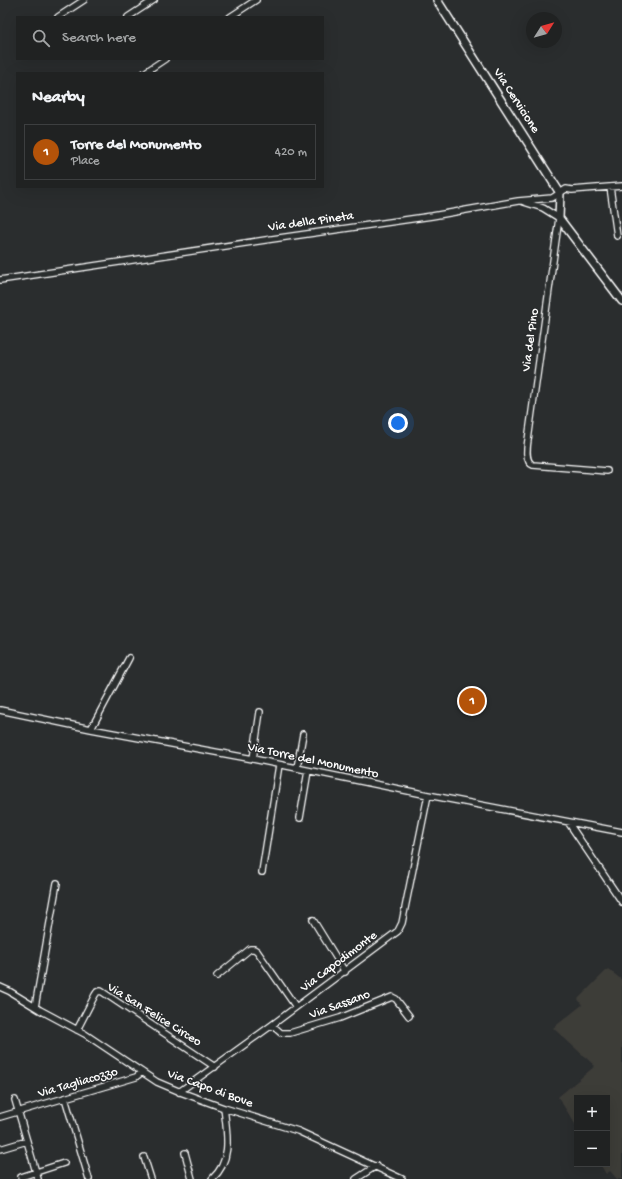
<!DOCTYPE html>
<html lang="en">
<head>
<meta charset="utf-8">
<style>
	body { margin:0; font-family:"Gochi Hand",sans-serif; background:#282a2a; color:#f1f3f6 }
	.controls { position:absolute; right:12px; bottom:12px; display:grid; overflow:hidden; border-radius:0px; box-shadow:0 4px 16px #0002 }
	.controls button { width:36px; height:36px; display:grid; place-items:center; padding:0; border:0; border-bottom:1px solid #3d3f40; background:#202222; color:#f1f3f6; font:20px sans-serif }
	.compass { position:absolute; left:526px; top:12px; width:36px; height:36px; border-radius:50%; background:#202222; box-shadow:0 4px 16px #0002; rotate:53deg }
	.you { position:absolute; left:398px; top:423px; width:14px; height:14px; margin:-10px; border:3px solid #fff; border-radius:50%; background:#1a73e8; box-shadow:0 0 0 6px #1a73e833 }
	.badge { display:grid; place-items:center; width:26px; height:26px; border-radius:50%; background:#b45309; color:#fff; font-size:13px; font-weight:700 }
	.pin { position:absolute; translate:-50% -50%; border:2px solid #fff; box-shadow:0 1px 4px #0006 }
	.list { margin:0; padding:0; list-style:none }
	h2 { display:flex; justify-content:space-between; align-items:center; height:52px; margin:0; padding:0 16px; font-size:17px }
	h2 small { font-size:13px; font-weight:400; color:#a2a4a5 }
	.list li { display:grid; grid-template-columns:26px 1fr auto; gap:12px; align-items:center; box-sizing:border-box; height:56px; margin:0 8px 8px; padding:0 8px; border:1px solid #3d3f40; border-radius:0px }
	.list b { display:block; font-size:15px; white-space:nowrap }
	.list p { margin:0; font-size:13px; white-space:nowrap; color:#a2a4a5 }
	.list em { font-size:13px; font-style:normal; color:#a2a4a5 }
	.icon { flex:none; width:22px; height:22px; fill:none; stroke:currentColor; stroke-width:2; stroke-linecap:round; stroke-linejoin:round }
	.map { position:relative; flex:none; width:622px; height:1179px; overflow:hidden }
	.search { position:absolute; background:#202222; box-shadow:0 4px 16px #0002; left:16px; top:16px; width:308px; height:44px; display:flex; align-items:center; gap:10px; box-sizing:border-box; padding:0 14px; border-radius:0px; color:#a2a4a5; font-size:15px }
	.panel { position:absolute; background:#202222; box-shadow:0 4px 16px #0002; left:16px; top:72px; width:308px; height:116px; border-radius:0px }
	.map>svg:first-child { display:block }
</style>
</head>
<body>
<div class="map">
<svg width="622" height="1179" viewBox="0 0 622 1179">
	<rect width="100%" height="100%" fill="#2a2d2e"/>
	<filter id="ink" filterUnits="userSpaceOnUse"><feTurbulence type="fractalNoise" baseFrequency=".025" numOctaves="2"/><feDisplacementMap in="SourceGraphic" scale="8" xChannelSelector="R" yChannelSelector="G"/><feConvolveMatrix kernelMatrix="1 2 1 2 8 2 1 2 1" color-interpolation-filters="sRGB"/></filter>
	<g filter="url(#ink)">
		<!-- built -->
		<path fill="#3e3c39" d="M608,969L622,980V1179H617L610,1171L606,1174L600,1164H607V1098H577V1127L558,1097L595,1066L553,1028L582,1005L578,999Z"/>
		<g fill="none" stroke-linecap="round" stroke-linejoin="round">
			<defs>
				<path id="street" d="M58,17L84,0
					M128,17L154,0
					M230,17L256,0
					M144,73L165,59
					M610,187L617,236
					M524,202L543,208L559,218L529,433C528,442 523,461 533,465L607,471
					M0,280L272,239L432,216L518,201L552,198L566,189L572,190L622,186
					M0,710L91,729L253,759L428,795L622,832
					M91,729L129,658
					M253,759L260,712
					M297,768L303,734
					M300,818L308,771
					M568,822L622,902
					M262,872L279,765
					M313,920L345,972
					M217,976L250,949H254L257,951L296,1007
					M0,987L9,991L40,1010L85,1034L157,1082L183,1093L224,1108L298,1131L402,1179
					M35,1007L57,883
					M272,1025L281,1033H290L340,1018L392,997L396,999L409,1016
					M77,1030L95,995L97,992L101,991L215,1067
					M179,1092L272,1025L398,931L402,923L428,795
					M65,1098L89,1179
					M15,1100L38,1179
					M0,1117L136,1077L142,1072
					M0,1149L27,1141
					M185,1153L192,1179
					M144,1157L151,1179
					M21,1177L64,1163
					M212,1179C233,1160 227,1133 224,1108
					M356,1179L376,1166"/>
				<path id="secondary" d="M437,0L560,193L559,218L622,301"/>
			</defs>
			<!-- street casing -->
			<use href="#street" stroke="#fff" stroke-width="8"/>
			<!-- secondary casing -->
			<use href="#secondary" stroke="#fff" stroke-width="10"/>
			<!-- street -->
			<use href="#street" stroke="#2a2d2e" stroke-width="5.5"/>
			<!-- secondary -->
			<use href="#secondary" stroke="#2a2d2e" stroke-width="7"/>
		</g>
	</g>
	<g text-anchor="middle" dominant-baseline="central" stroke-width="3" stroke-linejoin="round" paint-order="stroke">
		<!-- street labels -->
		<g font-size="13" fill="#fff" stroke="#2a2d2e">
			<text transform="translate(516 101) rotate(57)">Via Cervicione</text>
			<text transform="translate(311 222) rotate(-8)">Via della Pineta</text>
			<text transform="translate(531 340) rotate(-82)">Via del Pino</text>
			<text transform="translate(313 761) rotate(12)">Via Torre del Monumento</text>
			<text transform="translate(339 962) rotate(-37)">Via Capodimonte</text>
			<text transform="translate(340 1005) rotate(-20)">Via Sassano</text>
			<text transform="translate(154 1015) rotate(32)">Via San Felice Circeo</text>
			<text transform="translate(78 1083) rotate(-16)">Via Tagliacozzo</text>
			<text transform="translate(210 1089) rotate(20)">Via Capo di Bove</text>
		</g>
	</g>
</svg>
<div class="controls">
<button>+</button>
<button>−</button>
</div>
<svg class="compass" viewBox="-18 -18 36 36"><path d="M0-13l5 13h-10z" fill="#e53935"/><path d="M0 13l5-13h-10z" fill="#a2a4a5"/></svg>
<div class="you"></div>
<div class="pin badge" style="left:472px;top:701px">1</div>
<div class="search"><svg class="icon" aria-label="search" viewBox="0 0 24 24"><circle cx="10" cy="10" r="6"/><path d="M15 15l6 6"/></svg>Search here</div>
<section class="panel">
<h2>Nearby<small></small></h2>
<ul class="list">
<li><span class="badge">1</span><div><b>Torre del Monumento</b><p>Place</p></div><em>420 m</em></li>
</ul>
</section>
</div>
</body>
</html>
